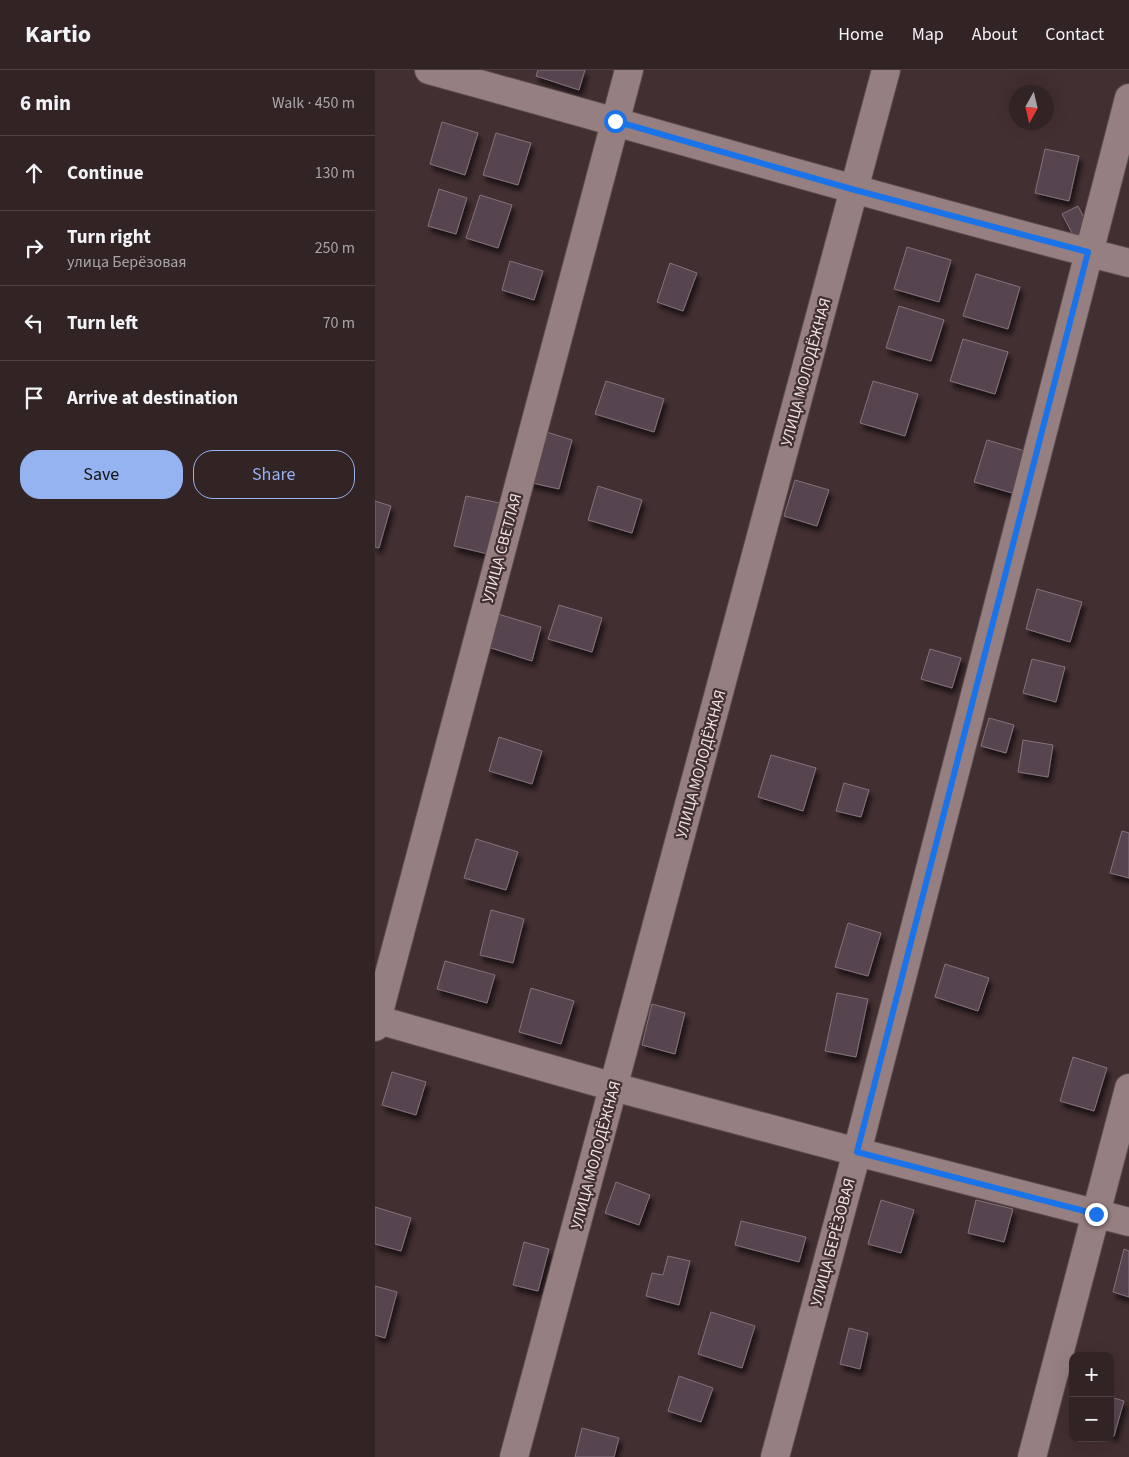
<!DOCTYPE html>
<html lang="en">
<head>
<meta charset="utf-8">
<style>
	body { margin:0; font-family:"Source Sans 3",sans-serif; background:#3d2f32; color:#f1f3f6 }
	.controls { position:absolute; right:15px; bottom:15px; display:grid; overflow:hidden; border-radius:10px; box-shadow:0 5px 20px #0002 }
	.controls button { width:45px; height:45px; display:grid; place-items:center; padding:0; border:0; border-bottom:1px solid #4d4042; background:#322325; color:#f1f3f6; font:25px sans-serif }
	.compass { position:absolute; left:634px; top:15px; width:45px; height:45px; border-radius:50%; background:#322325; box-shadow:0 5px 20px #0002; rotate:188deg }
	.stop { position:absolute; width:15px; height:15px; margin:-11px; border:4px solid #1a73e8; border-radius:50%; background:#fff }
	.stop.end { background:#1a73e8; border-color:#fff; box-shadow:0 1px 5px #0008 }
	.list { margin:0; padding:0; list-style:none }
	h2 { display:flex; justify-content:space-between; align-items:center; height:65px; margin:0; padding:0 20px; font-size:21px }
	h2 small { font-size:16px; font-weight:400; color:#a8a4a7 }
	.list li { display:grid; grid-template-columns:32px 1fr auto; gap:15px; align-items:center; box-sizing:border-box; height:75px; padding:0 20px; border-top:1px solid #4d4042 }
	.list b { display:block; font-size:19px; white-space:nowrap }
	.list p { margin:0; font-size:16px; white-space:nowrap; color:#a8a4a7 }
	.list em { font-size:16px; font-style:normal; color:#a8a4a7 }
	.actions { display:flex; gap:10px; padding:15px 20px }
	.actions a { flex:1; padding:11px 0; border:1px solid #95b2f1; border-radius:20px; text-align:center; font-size:18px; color:#95b2f1 }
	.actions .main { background:#95b2f1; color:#111 }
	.icon { flex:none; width:28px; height:28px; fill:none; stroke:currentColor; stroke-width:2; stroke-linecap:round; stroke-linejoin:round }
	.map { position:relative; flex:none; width:754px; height:1387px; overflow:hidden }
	header { display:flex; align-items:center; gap:30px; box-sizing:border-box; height:70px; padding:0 25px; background:#322325; border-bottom:1px solid #4d4042 }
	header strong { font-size:24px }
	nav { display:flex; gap:28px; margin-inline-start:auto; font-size:18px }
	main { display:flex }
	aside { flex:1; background:#322325 }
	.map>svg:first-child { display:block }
</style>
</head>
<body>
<header>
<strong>Kartio</strong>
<nav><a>Home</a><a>Map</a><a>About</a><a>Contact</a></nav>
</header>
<main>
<aside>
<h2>6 min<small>Walk · 450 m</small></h2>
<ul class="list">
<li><svg class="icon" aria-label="ahead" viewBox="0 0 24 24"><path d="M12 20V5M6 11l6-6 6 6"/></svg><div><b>Continue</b></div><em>130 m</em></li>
<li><svg class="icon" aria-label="right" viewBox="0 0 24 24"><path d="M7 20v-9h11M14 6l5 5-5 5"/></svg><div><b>Turn right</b><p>улица Берёзовая</p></div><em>250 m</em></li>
<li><svg class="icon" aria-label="left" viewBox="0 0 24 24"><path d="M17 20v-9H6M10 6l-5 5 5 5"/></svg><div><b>Turn left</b></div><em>70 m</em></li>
<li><svg class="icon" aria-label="arrive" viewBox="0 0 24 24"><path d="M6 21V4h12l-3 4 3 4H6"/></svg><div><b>Arrive at destination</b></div></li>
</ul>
<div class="actions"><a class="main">Save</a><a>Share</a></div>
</aside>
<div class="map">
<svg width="754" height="1387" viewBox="0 0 754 1387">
	<defs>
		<filter id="shadow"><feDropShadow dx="3" dy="5.5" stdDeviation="2.5" flood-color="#0009"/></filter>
	</defs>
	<rect width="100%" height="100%" fill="#422f31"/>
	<!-- building -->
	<path fill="#564550" stroke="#83717c" filter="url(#shadow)" d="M163,0H210L204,20L161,6Z
		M67,52L103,63L90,105L55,94Z
		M121,63L156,73L143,115L108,105Z
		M670,79L704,86L694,131L660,123Z
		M64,119L92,128L81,164L53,156Z
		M105,125L137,135L123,178L91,168Z
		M703,136L715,159L699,167L687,144Z
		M532,177L576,190L564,232L519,219Z
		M135,191L168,201L159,230L127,220Z
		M295,193L322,203L308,241L282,232Z
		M601,204L645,217L633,259L588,246Z
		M524,236L569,250L556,291L511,278Z
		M588,269L633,282L620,324L575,311Z
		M231,311L289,329L279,362L220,344Z
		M498,311L543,324L530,366L485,353Z
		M165,360L197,370L184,419L153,412Z
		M612,370L657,383L644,425L599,412Z
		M420,410L454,420L442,456L409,446Z
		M223,416L267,430L257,463L213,450Z
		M91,426L125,433L113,484L79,476Z
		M0,431L16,436L4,478L0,477Z
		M662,519L707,532L695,572L651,559Z
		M184,535L227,548L217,582L173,569Z
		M123,544L166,557L157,591L113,577Z
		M555,579L586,588L577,618L546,609Z
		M657,589L690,597L681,632L648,623Z
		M614,648L639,655L631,683L606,676Z
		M124,667L167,681L157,714L114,701Z
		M648,670L678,675L673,707L643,702Z
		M396,685L441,698L428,741L383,727Z
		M469,713L494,720L486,747L461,741Z
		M747,761L754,763V808L735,803Z
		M101,769L143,782L131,820L89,808Z
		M116,840L149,849L138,893L105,885Z
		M473,853L506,863L493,906L460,897Z
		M70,891L120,905L112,933L62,919Z
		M570,894L614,908L603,941L560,927Z
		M156,918L199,931L186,974L144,962Z
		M462,923L493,929L481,987L450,981Z
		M277,934L310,943L300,984L267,975Z
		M698,987L732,998L719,1041L685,1031Z
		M17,1002L51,1012L41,1045L7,1035Z
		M241,1112L275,1125L264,1155L230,1143Z
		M506,1130L539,1140L526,1183L493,1174Z
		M601,1130L638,1139L629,1172L593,1163Z
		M0,1137L36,1148L26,1181L0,1174Z
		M366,1151L431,1167L424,1192L360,1175Z
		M149,1172L174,1179L163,1221L138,1215Z
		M749,1179L754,1181V1227L738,1222Z
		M293,1186L315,1191L304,1235L271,1226L277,1203L288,1205Z
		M0,1216L22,1222L10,1268L0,1265Z
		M336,1242L380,1256L367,1298L323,1284Z
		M474,1258L493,1263L485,1299L465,1294Z
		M304,1306L338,1318L326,1352L293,1341Z
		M735,1327L749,1331L739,1366L735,1365Z
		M207,1358L244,1368L239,1387H200Z"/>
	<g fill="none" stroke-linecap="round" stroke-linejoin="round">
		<defs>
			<path id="minor" d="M54,0C287,64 519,133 754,193
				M0,949L239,1017L482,1082L754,1152
				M0,957L254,0
				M139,1387L511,0
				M400,1387L482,1082L754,28
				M657,1387L754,1018"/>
		</defs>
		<!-- minor casing -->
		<use href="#minor" stroke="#5c4c4e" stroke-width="30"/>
		<!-- minor -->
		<use href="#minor" stroke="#967f80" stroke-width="28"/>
	</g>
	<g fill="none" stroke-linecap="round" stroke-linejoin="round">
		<!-- route -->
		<path stroke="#1a73e8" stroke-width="6" d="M240,51L480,120L713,182L482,1082L721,1144"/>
	</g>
	<g text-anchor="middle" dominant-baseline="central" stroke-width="4.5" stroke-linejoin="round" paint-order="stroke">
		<!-- street labels -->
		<g font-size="16" fill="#f0e4e4" stroke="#422f31">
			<text transform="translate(431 302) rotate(-75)">УЛИЦА МОЛОДЁЖНАЯ</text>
			<text transform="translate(127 478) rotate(-75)">УЛИЦА СВЕТЛАЯ</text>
			<text transform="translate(326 694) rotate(-75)">УЛИЦА МОЛОДЁЖНАЯ</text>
			<text transform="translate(221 1085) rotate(-75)">УЛИЦА МОЛОДЁЖНАЯ</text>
			<text transform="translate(458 1172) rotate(-75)">УЛИЦА БЕРЁЗОВАЯ</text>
		</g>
	</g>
</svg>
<div class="controls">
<button>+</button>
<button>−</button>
</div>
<svg class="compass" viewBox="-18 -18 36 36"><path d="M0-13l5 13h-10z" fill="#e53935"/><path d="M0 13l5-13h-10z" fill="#a8a4a7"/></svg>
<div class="stop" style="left:240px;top:51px"></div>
<div class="stop end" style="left:721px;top:1144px"></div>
</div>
</main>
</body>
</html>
